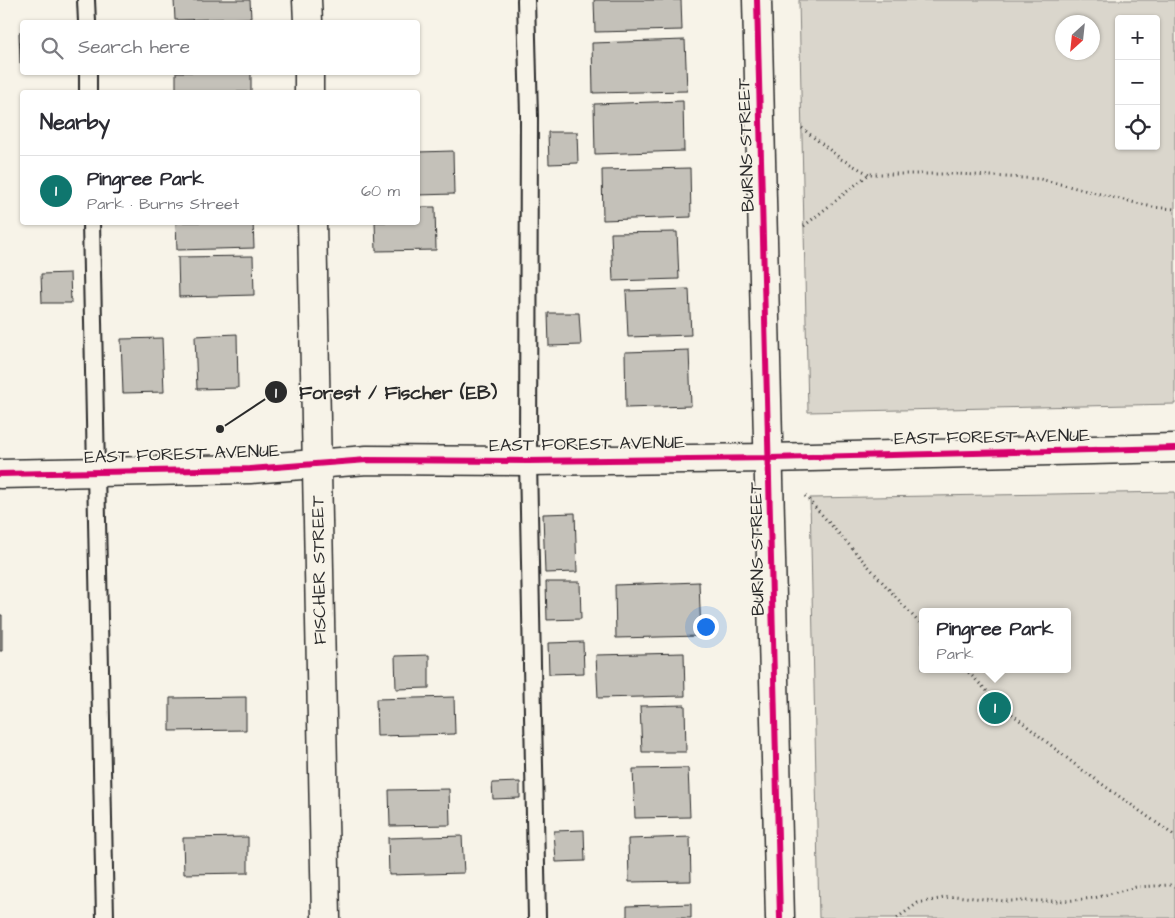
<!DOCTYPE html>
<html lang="en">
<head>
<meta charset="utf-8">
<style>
	body { margin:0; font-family:"Architects Daughter",sans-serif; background:#f7f7f7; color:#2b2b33 }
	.controls { position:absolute; right:15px; top:15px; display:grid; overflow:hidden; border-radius:5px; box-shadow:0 1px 4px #0004 }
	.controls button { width:45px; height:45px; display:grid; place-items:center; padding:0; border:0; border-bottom:1px solid #e1e1e2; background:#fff; color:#2b2b33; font:25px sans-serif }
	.compass { position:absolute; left:1055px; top:15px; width:45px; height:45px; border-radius:50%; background:#fff; box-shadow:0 1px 4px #0004; rotate:207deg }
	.you { position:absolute; left:705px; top:626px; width:18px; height:18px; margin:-12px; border:4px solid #fff; border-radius:50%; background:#1a73e8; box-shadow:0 0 0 8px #1a73e833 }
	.badge { display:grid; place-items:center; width:32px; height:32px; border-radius:50%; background:#0f766e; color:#fff; font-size:16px; font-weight:700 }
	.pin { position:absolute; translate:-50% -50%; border:2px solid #fff; box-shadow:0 1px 5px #0006 }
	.popup { position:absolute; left:919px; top:608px; width:152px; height:65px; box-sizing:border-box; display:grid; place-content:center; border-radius:5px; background:#fff; filter:drop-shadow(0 1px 4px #0005); font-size:16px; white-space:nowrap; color:#7c7c81 }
	.popup b { font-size:19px; color:#2b2b33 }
	.popup::after { content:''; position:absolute; left:50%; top:100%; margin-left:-10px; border:10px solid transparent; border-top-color:#fff }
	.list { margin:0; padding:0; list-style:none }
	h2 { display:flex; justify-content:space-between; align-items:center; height:65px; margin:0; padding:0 20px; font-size:21px }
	h2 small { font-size:16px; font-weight:400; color:#7c7c81 }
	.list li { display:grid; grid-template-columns:32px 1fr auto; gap:15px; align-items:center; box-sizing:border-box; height:70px; padding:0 20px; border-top:1px solid #e1e1e2 }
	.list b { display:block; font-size:19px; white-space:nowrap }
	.list p { margin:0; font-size:16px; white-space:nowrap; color:#7c7c81 }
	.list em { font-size:16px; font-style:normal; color:#7c7c81 }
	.icon { flex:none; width:28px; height:28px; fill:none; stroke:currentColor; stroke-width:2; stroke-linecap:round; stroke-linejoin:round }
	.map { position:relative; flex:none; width:1175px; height:918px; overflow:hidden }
	.search { position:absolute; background:#fff; box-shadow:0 1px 4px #0004; left:20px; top:20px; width:400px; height:55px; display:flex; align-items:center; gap:12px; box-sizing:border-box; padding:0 18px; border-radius:5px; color:#7c7c81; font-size:19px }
	.panel { position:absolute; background:#fff; box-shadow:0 1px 4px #0004; left:20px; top:90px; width:400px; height:135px; border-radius:5px }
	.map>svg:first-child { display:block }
</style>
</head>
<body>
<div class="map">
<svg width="1175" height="918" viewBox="0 0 1175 918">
	<rect width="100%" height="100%" fill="#f7f3e8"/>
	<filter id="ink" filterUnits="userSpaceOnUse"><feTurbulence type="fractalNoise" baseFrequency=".02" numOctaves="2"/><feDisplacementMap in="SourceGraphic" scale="10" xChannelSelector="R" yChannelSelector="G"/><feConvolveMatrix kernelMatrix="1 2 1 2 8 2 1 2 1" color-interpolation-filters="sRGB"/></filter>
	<g filter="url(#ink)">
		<!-- park -->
		<path fill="#dad6cc" stroke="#82807c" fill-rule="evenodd" d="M799,0H1175V404L808,412ZM1119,19H1156V146H1119ZM1092,22V52H1062V22Z
			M1175,492V918H819L810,498ZM922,612H1068V669H922Z"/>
		<!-- building -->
		<path fill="#c4c1b9" stroke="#2b2b2b" d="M174,0H250L251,18L175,20Z
			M594,0H681L682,30L595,32Z
			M22,32V63H20L19,33Z
			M685,40L687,91L593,93L592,43Z
			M176,72H251V92H176Z
			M683,101L684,151L595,154L594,104Z
			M548,132H577L578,163L549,164Z
			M453,151L454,194L418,195V152Z
			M690,168L691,217L603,220L602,170Z
			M418,207H435L436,250L376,251L375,222H418Z
			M176,222H253L254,248L177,250Z
			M677,232L679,279L613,281L611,233Z
			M253,256L254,295L179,297L178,257Z
			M70,273L71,303H42L41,274Z
			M689,289L691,335L628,337L626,291Z
			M548,313H579L581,345L549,346Z
			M237,334L238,388L197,389L195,336Z
			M162,338L164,392L123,393L121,339Z
			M689,350L691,406L626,408L625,352Z
			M575,513L577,572L545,573L543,514Z
			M546,582H580L581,619L547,620Z
			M699,582L701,636L616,638L615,585Z
			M0,615H2V651H0Z
			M583,642L584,673L549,674L548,643Z
			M684,653L685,696L598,698L596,655Z
			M429,655V688L396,689L395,656Z
			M246,697V730L170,731V698Z
			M454,697L455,734L377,736L376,699Z
			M685,705L686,752H642L640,706Z
			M688,768L690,817L635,818L633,769Z
			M520,782V798L493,799L492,783Z
			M449,789L450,825L390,826L389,790Z
			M584,830L585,861L556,862L554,831Z
			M462,836L464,873L389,875L388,838Z
			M248,837V873L184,874L183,838Z
			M690,837L691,881L629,882L628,839Z
			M691,904V918H627V906Z"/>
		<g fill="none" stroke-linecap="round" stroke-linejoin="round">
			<defs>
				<path id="service" d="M86,0L87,22
					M526,0L529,116L528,461L537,918
					M88,72V92
					M91,222L105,918"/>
				<path id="minor" d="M307,0L308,22
					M757,0L780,918
					M309,72V92
					M312,222L326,918"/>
				<path id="secondary" d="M0,474L250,469L367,460L528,461L770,458L1175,448"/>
			</defs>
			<!-- service casing -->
			<use href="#service" stroke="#2b2b2b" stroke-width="20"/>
			<!-- minor casing -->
			<use href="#minor" stroke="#2b2b2b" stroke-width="31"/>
			<!-- secondary casing -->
			<use href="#secondary" stroke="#2b2b2b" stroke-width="31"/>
			<!-- path -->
			<path stroke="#2b2b2b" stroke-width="3" stroke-dasharray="1 4" stroke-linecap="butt" d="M802,128L841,159L869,174
				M804,226L869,174H958L1040,179L1152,207L1175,209
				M805,496L922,626
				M965,669L1002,706L1078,767L1175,836
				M897,918L918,903L955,896L1004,901H1065L1094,898L1136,887L1171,885L1175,886"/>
			<!-- service -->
			<use href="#service" stroke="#f7f3e8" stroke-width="16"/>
			<!-- minor -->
			<use href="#minor" stroke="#f7f3e8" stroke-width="28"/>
			<!-- secondary -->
			<use href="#secondary" stroke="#f7f3e8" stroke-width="28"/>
			<defs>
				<path id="cycleway" d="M757,0L780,918
					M0,474L250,469L367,460L528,461L770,458L1175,448"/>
			</defs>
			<!-- cycleway casing -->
			<use href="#cycleway" stroke="#f7f3e8" stroke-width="9"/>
			<!-- cycleway -->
			<use href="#cycleway" stroke="#d6006c" stroke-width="6"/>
		</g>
	</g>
	<g text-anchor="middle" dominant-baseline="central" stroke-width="4" stroke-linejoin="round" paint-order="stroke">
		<!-- street labels -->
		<g font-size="18" fill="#2b2b2b" stroke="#f7f3e8">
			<text transform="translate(746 145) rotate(-92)">BURNS STREET</text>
			<text transform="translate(992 437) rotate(-1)">EAST FOREST AVENUE</text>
			<text transform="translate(587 444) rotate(-1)">EAST FOREST AVENUE</text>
			<text transform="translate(182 454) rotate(-2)">EAST FOREST AVENUE</text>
			<text transform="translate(757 549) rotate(-91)">BURNS STREET</text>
			<text transform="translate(319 570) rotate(-91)">FISCHER STREET</text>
		</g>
	</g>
	<!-- callouts -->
	<path fill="none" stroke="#2b2b2b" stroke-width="2" d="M220 429L276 392"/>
	<g fill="#2b2b2b" stroke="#f7f3e8" stroke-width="2">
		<circle cx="220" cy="429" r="5"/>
		<circle cx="276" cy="392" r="12"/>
	</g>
	<g font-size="15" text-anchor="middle" font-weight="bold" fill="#fff">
		<text x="276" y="398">1</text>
	</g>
	<g font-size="19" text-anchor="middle" font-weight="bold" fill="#2b2b2b" stroke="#f7f3e8" stroke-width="4" stroke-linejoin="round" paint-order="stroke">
		<text x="398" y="399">Forest / Fischer (EB)</text>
	</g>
</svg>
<div class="controls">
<button>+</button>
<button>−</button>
<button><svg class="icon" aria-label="locate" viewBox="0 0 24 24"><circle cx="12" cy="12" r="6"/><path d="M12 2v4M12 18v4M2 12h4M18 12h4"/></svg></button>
</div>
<svg class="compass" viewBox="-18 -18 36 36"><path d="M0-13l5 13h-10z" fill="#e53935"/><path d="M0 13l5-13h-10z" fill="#7c7c81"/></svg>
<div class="you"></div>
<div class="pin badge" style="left:995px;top:708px">1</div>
<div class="popup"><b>Pingree Park</b>Park</div>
<div class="search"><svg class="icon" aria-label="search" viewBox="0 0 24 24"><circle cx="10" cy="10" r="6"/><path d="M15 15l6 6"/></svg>Search here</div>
<section class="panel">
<h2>Nearby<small></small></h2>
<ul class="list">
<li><span class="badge">1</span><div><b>Pingree Park</b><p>Park · Burns Street</p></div><em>60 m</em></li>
</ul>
</section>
</div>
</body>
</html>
